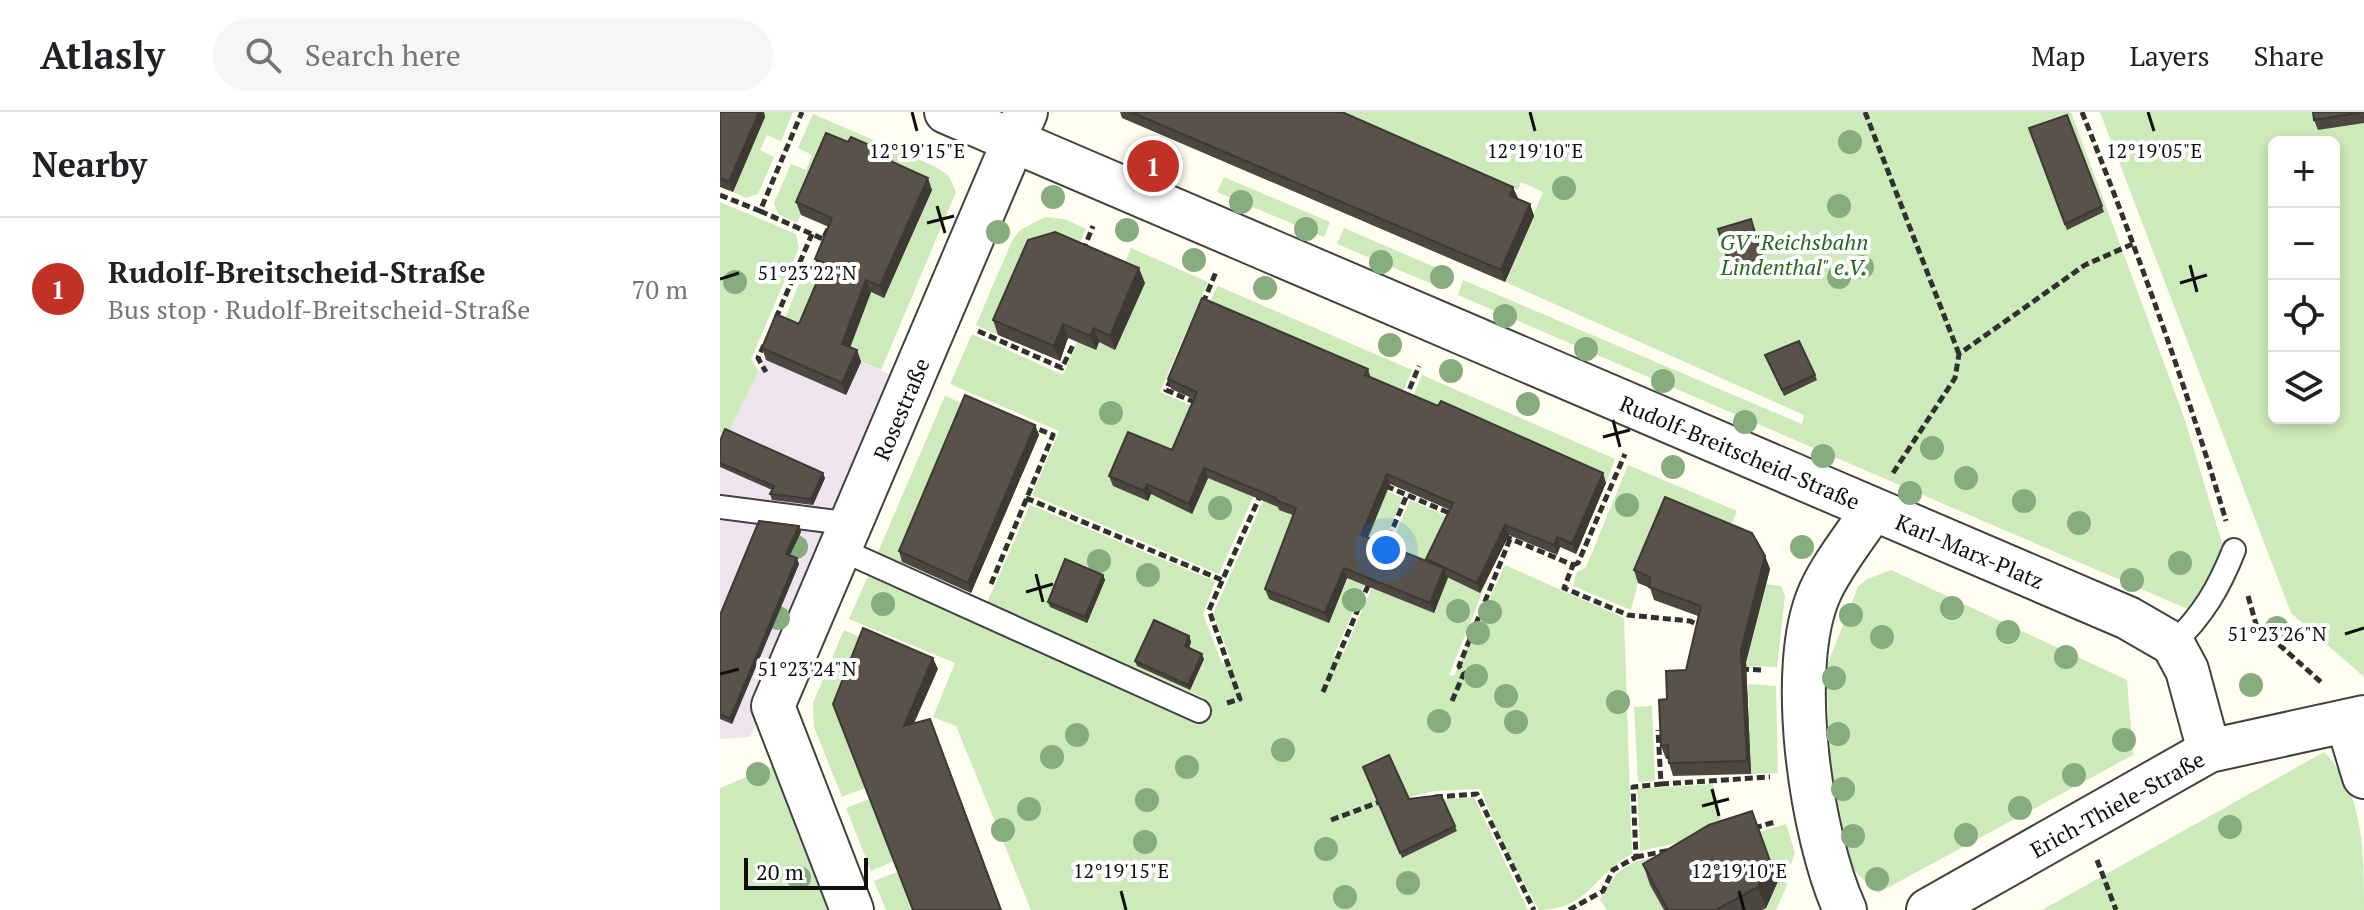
<!DOCTYPE html>
<html lang="en">
<head>
<meta charset="utf-8">
<style>
	body { margin:0; font-family:"PT Serif",serif; background:#f6f6f6; color:#202124 }
	.controls { position:absolute; right:24px; top:24px; display:grid; overflow:hidden; border-radius:12px; box-shadow:0 4px 12px #0003 }
	.controls button { width:72px; height:72px; display:grid; place-items:center; padding:0; border:0; border-bottom:2px solid #e0e0e0; background:#fff; color:#202124; font:40px sans-serif }
	.scale { position:absolute; left:24px; bottom:20px; width:124px; box-sizing:border-box; padding-left:8px; border:4px solid #0f0f0f; border-top:0; font-size:22px; line-height:28px; white-space:nowrap; color:#0f0f0f; -webkit-text-stroke:6px #fff; paint-order:stroke }
	.you { position:absolute; left:666px; top:438px; width:28px; height:28px; margin:-20px; border:6px solid #fff; border-radius:50%; background:#1a73e8; box-shadow:0 0 0 12px #1a73e833 }
	.badge { display:grid; place-items:center; width:52px; height:52px; border-radius:50%; background:#c23125; color:#fff; font-size:26px; font-weight:700 }
	.pin { position:absolute; translate:-50% -50%; border:4px solid #fff; box-shadow:0 2px 8px #0006 }
	.list { margin:0; padding:0; list-style:none }
	h2 { display:flex; justify-content:space-between; align-items:center; height:104px; margin:0; padding:0 32px; font-size:34px }
	h2 small { font-size:26px; font-weight:400; color:#757577 }
	.list li { display:grid; grid-template-columns:52px 1fr auto; gap:24px; align-items:center; box-sizing:border-box; height:144px; padding:0 32px; border-top:2px solid #e0e0e0 }
	.list b { display:block; font-size:30px; white-space:nowrap }
	.list p { margin:0; font-size:26px; white-space:nowrap; color:#757577 }
	.list em { font-size:26px; font-style:normal; color:#757577 }
	.icon { flex:none; width:44px; height:44px; fill:none; stroke:currentColor; stroke-width:2; stroke-linecap:round; stroke-linejoin:round }
	.map { position:relative; flex:none; width:1644px; height:798px; overflow:hidden }
	header { display:flex; align-items:center; gap:48px; box-sizing:border-box; height:112px; padding:0 40px; background:#fff; border-bottom:2px solid #e0e0e0 }
	header strong { font-size:38px }
	nav { display:flex; gap:44px; margin-inline-start:auto; font-size:28px }
	.search { width:560px; height:72px; background:#f6f6f6; display:flex; align-items:center; gap:20px; box-sizing:border-box; padding:0 28px; border-radius:44px; color:#757577; font-size:30px }
	main { display:flex }
	aside { flex:1; background:#fff }
	.map>svg:first-child { display:block }
</style>
</head>
<body>
<header>
<strong>Atlasly</strong>
<div class="search"><svg class="icon" aria-label="search" viewBox="0 0 24 24"><circle cx="10" cy="10" r="6"/><path d="M15 15l6 6"/></svg>Search here</div>
<nav><a>Map</a><a>Layers</a><a>Share</a></nav>
</header>
<main>
<aside>
<h2>Nearby<small></small></h2>
<ul class="list">
<li><span class="badge">1</span><div><b>Rudolf-Breitscheid-Straße</b><p>Bus stop · Rudolf-Breitscheid-Straße</p></div><em>70 m</em></li>
</ul>
</aside>
<div class="map">
<svg width="1644" height="798" viewBox="0 0 1644 798">
	<rect width="100%" height="100%" fill="#fffef1"/>
	<!-- industrial -->
	<path fill="#eee4ed" d="M61,215L171,263L30,625L0,627V320L7,322Z"/>
	<!-- green -->
	<path fill="#cdeaba" fill-rule="evenodd" d="M35,0H73L61,29L47,23L40,38L54,45L38,82L26,86L13,80L45,5Z
		M618,0H1351L1464,305L1504,437L1470,498L738,183L743,168L1082,312L1084,303L785,170L823,80L801,70L798,78Z
		M1380,0H1644V565L1571,501ZM1554,30H1614V306H1554Z
		M93,2L216,55L228,63L236,80L161,258L61,215L88,150L109,163L107,170L123,176L126,169L164,186L212,78L172,60L174,54L136,37L132,43L111,34L77,111L58,102L54,91L71,52L86,58L92,43L78,36Z
		M504,65L610,110L604,125L497,80Z
		M0,90L76,122L79,136L31,247L39,259L7,323L0,320Z
		M325,105L344,107L366,117L355,141L299,171L278,223L256,213L292,129L300,118Z
		M624,116L731,162L724,177L617,132Z
		M411,136L488,170L440,280L557,331L499,462L312,383L339,319L230,272L252,222L343,263L360,223L375,238L379,230L396,238L401,160Z
		M498,174L692,258L680,287L486,196Z
		M702,263L895,347L886,371L690,291Z
		M225,284L249,294L179,457L155,447Z
		M567,335L683,386L613,545L623,542L690,388L783,429L729,563L734,564L785,453L904,506L912,742C876,760 868,798 819,798L786,738L760,677L714,679L659,693L754,685L808,798H311L236,614L213,605L235,551L129,507L148,464L474,610L484,586L266,493L310,393L495,469L483,502L502,551L511,548L493,502Z
		M908,353L1017,399L1007,422L918,471L911,498L853,474L857,460L866,455Z
		M1171,458L1407,568L1413,643L1158,781L1132,757L1111,667L1106,556L1138,475L1147,467Z
		M1046,472L1061,474L1065,484L1057,555L1025,554Z
		M124,518L147,528L116,600L145,676L122,685L94,615L93,591Z
		M1028,572L1056,574L1058,661L1031,662Z
		M932,594L935,669L918,670L914,595Z
		M1604,640C1644,679 1644,741 1644,798H1322Z
		M57,652L113,798H0V676Z
		M993,672L1004,721L920,739L917,677Z
		M149,687L174,749L151,759L126,696Z
		M1066,712L1075,741L1071,752L1062,757L1067,773L1056,798H1042L1046,796L1039,720Z
		M964,739L931,773L944,798H887L880,787L896,762L916,749Z
		M177,760L193,798H166L154,769Z"/>
	<g fill="none" stroke-linecap="round" stroke-linejoin="round">
		<defs>
			<path id="lane" d="M0,395L132,412
				M122,438L479,599
				M1453,532C1483,503 1499,476 1514,438"/>
			<path id="street" d="M226,0L1408,506L1453,532L1467,558L1489,639
				M1627,609L1644,665
				M132,798L53,594L306,0
				M1125,798C1091,724 1066,555 1100,480C1113,451 1136,424 1153,397
				M1208,798L1489,639L1644,605"/>
		</defs>
		<!-- lane casing -->
		<use href="#lane" stroke="#424242" stroke-width="26"/>
		<!-- street casing -->
		<use href="#street" stroke="#424242" stroke-width="46"/>
		<!-- path -->
		<path stroke="#313131" stroke-width="5" stroke-dasharray="8 4" stroke-linecap="butt" d="M1145,0L1239,242
			M1362,0C1416,135 1465,270 1506,409
			M0,83L40,99L82,0
			M40,99L103,127L109,115
			M363,139L373,114
			M483,191L496,160
			M56,206L92,122
			M258,219L342,256L354,231
			M44,233L38,246L46,260
			M451,267L446,278L477,291
			M685,288L699,254
			M1173,361L1235,266L1239,242L1365,153L1415,131
			M666,374L734,403
			M306,386L502,468
			M784,424L853,453L844,476L908,503L970,509L979,513
			M664,437L687,383
			M853,453L858,451L905,342
			M271,472L333,323L313,315
			M1528,484L1536,512L1602,571
			M1021,557L1042,558
			M603,580L650,469
			M732,589L744,561L739,554L790,427
			M507,591L520,587L489,498L540,384
			M941,672L1050,665
			M715,685L757,682L814,798
			M611,708L662,689
			M1034,716L1055,710
			M916,745L951,738
			M1377,748L1396,798
			M849,798L883,779L893,758L916,745L913,675L941,672L938,618"/>
		<!-- lane -->
		<use href="#lane" stroke="#fff" stroke-width="22"/>
		<!-- street -->
		<use href="#street" stroke="#fff" stroke-width="42"/>
	</g>
	<!-- trees -->
	<g fill="#87ac7d">
		<circle cx="1130" cy="30" r="12"/>
		<circle cx="844" cy="76" r="12"/>
		<circle cx="333" cy="85" r="12"/>
		<circle cx="521" cy="90" r="12"/>
		<circle cx="1119" cy="94" r="12"/>
		<circle cx="586" cy="117" r="12"/>
		<circle cx="407" cy="118" r="12"/>
		<circle cx="278" cy="120" r="12"/>
		<circle cx="474" cy="148" r="12"/>
		<circle cx="661" cy="150" r="12"/>
		<circle cx="1142" cy="155" r="12"/>
		<circle cx="722" cy="165" r="12"/>
		<circle cx="1119" cy="165" r="12"/>
		<circle cx="15" cy="170" r="12"/>
		<circle cx="545" cy="176" r="12"/>
		<circle cx="785" cy="204" r="12"/>
		<circle cx="670" cy="233" r="12"/>
		<circle cx="866" cy="237" r="12"/>
		<circle cx="731" cy="259" r="12"/>
		<circle cx="943" cy="269" r="12"/>
		<circle cx="808" cy="292" r="12"/>
		<circle cx="391" cy="301" r="12"/>
		<circle cx="1025" cy="310" r="12"/>
		<circle cx="1212" cy="336" r="12"/>
		<circle cx="1103" cy="344" r="12"/>
		<circle cx="953" cy="355" r="12"/>
		<circle cx="1246" cy="366" r="12"/>
		<circle cx="1190" cy="381" r="12"/>
		<circle cx="1304" cy="389" r="12"/>
		<circle cx="907" cy="393" r="12"/>
		<circle cx="500" cy="396" r="12"/>
		<circle cx="1359" cy="411" r="12"/>
		<circle cx="76" cy="435" r="12"/>
		<circle cx="1082" cy="435" r="12"/>
		<circle cx="379" cy="449" r="12"/>
		<circle cx="1460" cy="451" r="12"/>
		<circle cx="428" cy="463" r="12"/>
		<circle cx="1412" cy="468" r="12"/>
		<circle cx="634" cy="488" r="12"/>
		<circle cx="163" cy="492" r="12"/>
		<circle cx="1232" cy="496" r="12"/>
		<circle cx="738" cy="499" r="12"/>
		<circle cx="770" cy="500" r="12"/>
		<circle cx="1131" cy="503" r="12"/>
		<circle cx="58" cy="506" r="12"/>
		<circle cx="1557" cy="516" r="12"/>
		<circle cx="1288" cy="520" r="12"/>
		<circle cx="758" cy="521" r="12"/>
		<circle cx="1162" cy="525" r="12"/>
		<circle cx="1346" cy="545" r="12"/>
		<circle cx="756" cy="564" r="12"/>
		<circle cx="1114" cy="566" r="12"/>
		<circle cx="1531" cy="573" r="12"/>
		<circle cx="786" cy="584" r="12"/>
		<circle cx="898" cy="590" r="12"/>
		<circle cx="719" cy="609" r="12"/>
		<circle cx="796" cy="610" r="12"/>
		<circle cx="1118" cy="622" r="12"/>
		<circle cx="357" cy="623" r="12"/>
		<circle cx="1404" cy="628" r="12"/>
		<circle cx="563" cy="638" r="12"/>
		<circle cx="332" cy="645" r="12"/>
		<circle cx="467" cy="655" r="12"/>
		<circle cx="38" cy="662" r="12"/>
		<circle cx="1354" cy="663" r="12"/>
		<circle cx="1123" cy="677" r="12"/>
		<circle cx="427" cy="688" r="12"/>
		<circle cx="1300" cy="696" r="12"/>
		<circle cx="309" cy="697" r="12"/>
		<circle cx="1510" cy="715" r="12"/>
		<circle cx="283" cy="718" r="12"/>
		<circle cx="1246" cy="723" r="12"/>
		<circle cx="1133" cy="724" r="12"/>
		<circle cx="425" cy="730" r="12"/>
		<circle cx="606" cy="737" r="12"/>
		<circle cx="79" cy="766" r="12"/>
		<circle cx="1157" cy="767" r="12"/>
		<circle cx="688" cy="771" r="12"/>
		<circle cx="625" cy="785" r="12"/>
	</g>
	<!-- wall -->
	<path fill="#4c4740" fill-rule="evenodd" d="M0,0L45,5L13,80L0,75Z
		M400,0H622L810,92L814,104L785,170L402,6Z
		M1644,0V11L1598,18L1594,8Z
		M1347,3L1384,100L1347,118L1311,21Z
		M128,30L170,42L174,51L212,78L164,186L151,180L130,235L137,238L141,250L126,283L46,248L42,236L79,212L101,160L99,159L95,147L109,115L81,103L76,90Z
		M1031,107L1046,157L1013,164L998,117Z
		M425,171L395,238L379,230L376,238L348,226L340,249L278,223L273,208Z
		M1048,248L1095,263L1097,268L1064,284Z
		M648,257L651,266L886,371L856,442L840,435L837,443L789,423L760,481L727,465L714,501L627,466L609,511L549,487L545,477L573,403L559,398L558,395L488,366L472,402L431,382L428,389L393,374L389,364L452,338L474,287L451,277L448,267ZM670,372L730,398L706,447L707,450L648,426Z
		M315,313L319,323L251,481L182,450L179,439Z
		M0,329L105,366L93,393L52,388L50,382L52,378L0,355Z
		M79,414L81,420L70,443L79,452L12,612L0,607V503Z
		M1045,444L1050,457L1026,550L1031,662L953,664L949,651V647H946L941,634L947,587L966,558L978,504L934,488L930,476L918,471L914,458Z
		M383,463L385,468L367,511L330,495L328,490Z
		M469,524L471,530L469,536L484,547L470,578L417,554L415,549Z
		M643,655L689,687L735,714L737,719L682,746Z
		M923,752L1058,769L1046,796L1042,798H944L930,773Z"/>
	<!-- shaded-wall -->
	<path fill="#3e3934" d="M39,0H44L45,5L13,80L9,70Z
		M208,66L212,78L164,186L160,174Z
		M793,75L798,86L794,95L790,84Z
		M810,92L814,104L785,170L781,158Z
		M419,156L425,171L395,238L390,224Z
		M146,168L151,180L127,244L122,232Z
		M343,212L348,226L340,249L334,234Z
		M374,216L379,230L376,238L370,224Z
		M137,238L141,250L126,283L122,271Z
		M315,313L319,323L251,481L248,471Z
		M484,356L488,366L472,402L469,392Z
		M103,361L105,366L93,393L91,387Z
		M883,361L886,371L856,442L852,432Z
		M667,362L670,372L644,433L641,423Z
		M427,372L431,382L428,389L424,379Z
		M785,413L789,423L760,481L757,471Z
		M79,414L81,420L68,447L66,442Z
		M837,425L840,435L837,443L834,433Z
		M1045,444L1050,457L1026,550L1031,662L1027,649L1021,538Z
		M77,446L79,452L12,612L10,607Z
		M624,456L627,466L609,511L605,501Z
		M724,456L728,466L714,501L710,491Z
		M383,463L385,468L367,511L365,505Z
		M469,524L471,530L467,540L465,534Z
		M482,542L484,547L470,578L468,573Z
		M213,546L218,557L188,625L184,614Z
		M1050,749L1058,769L1046,796L1038,775Z"/>
	<!-- building -->
	<path fill="#58524b" stroke="#3e3934" stroke-width="2" d="M0,0H39L9,70L0,66Z
		M411,0H622L793,75L790,84L810,92L781,158Z
		M1593,0H1643L1594,8Z
		M1347,3L1382,94L1345,112L1309,16Z
		M106,21L128,30L131,25L170,42L168,48L208,66L160,174L146,168L122,232L137,238L122,271L42,236L56,202L79,212L105,151L95,147L112,106L76,90Z
		M1031,107L1044,151L1011,158L998,117Z
		M335,120L419,156L390,224L374,216L370,224L343,212L334,234L273,208L308,128Z
		M482,186L648,257L645,263L718,294L721,289L883,361L852,432L837,425L834,433L785,413L757,471L706,447L733,391L667,362L641,423L724,456L710,491L624,456L605,501L545,477L576,396L555,388L556,386L484,356L469,392L427,372L424,379L389,364L408,320L452,338L477,280L448,267Z
		M1079,229L1095,263L1062,278L1045,243Z
		M245,283L315,313L248,471L179,439Z
		M5,317L103,361L91,387L50,382L54,374L0,351V329Z
		M945,385L1032,421L1045,444L1021,538L1027,649L949,651L948,633L941,634L939,588L947,587L946,559L966,558L981,494L929,475L930,465L914,458Z
		M39,409L79,414L66,442L77,446L10,607L0,602V503Z
		M345,447L383,463L365,505L328,490Z
		M434,508L469,524L465,534L482,542L468,573L415,549Z
		M143,516L213,546L184,614L210,607L281,798H193L113,592Z
		M669,643L689,687L721,683L735,714L680,741L643,655Z
		M1032,699L1050,749L1038,775L996,798H948L923,752L989,713Z"/>
	<!-- ticks -->
	<path fill="none" stroke="#0f0f0f" stroke-width="3" d="M192,0L197,19M810,0L815,19M1428,0L1434,19M217,94L225,121M207,111L234,104M1470,153L1477,180M0,167L19,161M1460,171L1487,163M893,308L900,335M883,325L910,318M316,462L323,490M306,480L333,472M1625,522L1644,516M0,562L19,557M992,677L999,704M982,694L1009,687M401,779L406,798M1019,779L1024,798"/>
	<g text-anchor="middle" dominant-baseline="central" stroke-width="8" stroke-linejoin="round" paint-order="stroke">
		<!-- park labels -->
		<g font-size="22" font-style="italic" fill="#24691e" stroke="#fff">
			<text x="1074" y="129">GV "Reichsbahn<tspan x="1074" dy="25">Lindenthal" e.V.</tspan></text>
		</g>
		<!-- street labels -->
		<g font-size="22" fill="#0f0f0f" stroke="#fff">
			<text transform="translate(181 297) rotate(-67)">Rosestraße</text>
			<text transform="translate(1020 340) rotate(23)">Rudolf-Breitscheid-Straße</text>
			<text transform="translate(1250 439) rotate(23)">Karl-Marx-Platz</text>
			<text transform="translate(1397 692) rotate(-29)">Erich-Thiele-Straße</text>
		</g>
	</g>
	<g font-size="20" text-anchor="middle" fill="#0f0f0f" stroke="#fff" stroke-width="8" stroke-linejoin="round" paint-order="stroke">
		<text x="197" y="46">12°19'15"E</text>
		<text x="815" y="46">12°19'10"E</text>
		<text x="1434" y="46">12°19'05"E</text>
		<text x="87" y="168">51°23'22"N</text>
		<text x="1557" y="529">51°23'26"N</text>
		<text x="87" y="564">51°23'24"N</text>
		<text x="401" y="766">12°19'15"E</text>
		<text x="1019" y="766">12°19'10"E</text>
	</g>
</svg>
<div class="controls">
<button>+</button>
<button>−</button>
<button><svg class="icon" aria-label="locate" viewBox="0 0 24 24"><circle cx="12" cy="12" r="6"/><path d="M12 2v4M12 18v4M2 12h4M18 12h4"/></svg></button>
<button><svg class="icon" aria-label="layers" viewBox="0 0 24 24"><path d="M12 4l9 5-9 5-9-5zM3 14l9 5 9-5"/></svg></button>
</div>
<div class="scale">20 m</div>
<div class="you"></div>
<div class="pin badge" style="left:433px;top:54px">1</div>
</div>
</main>
</body>
</html>
